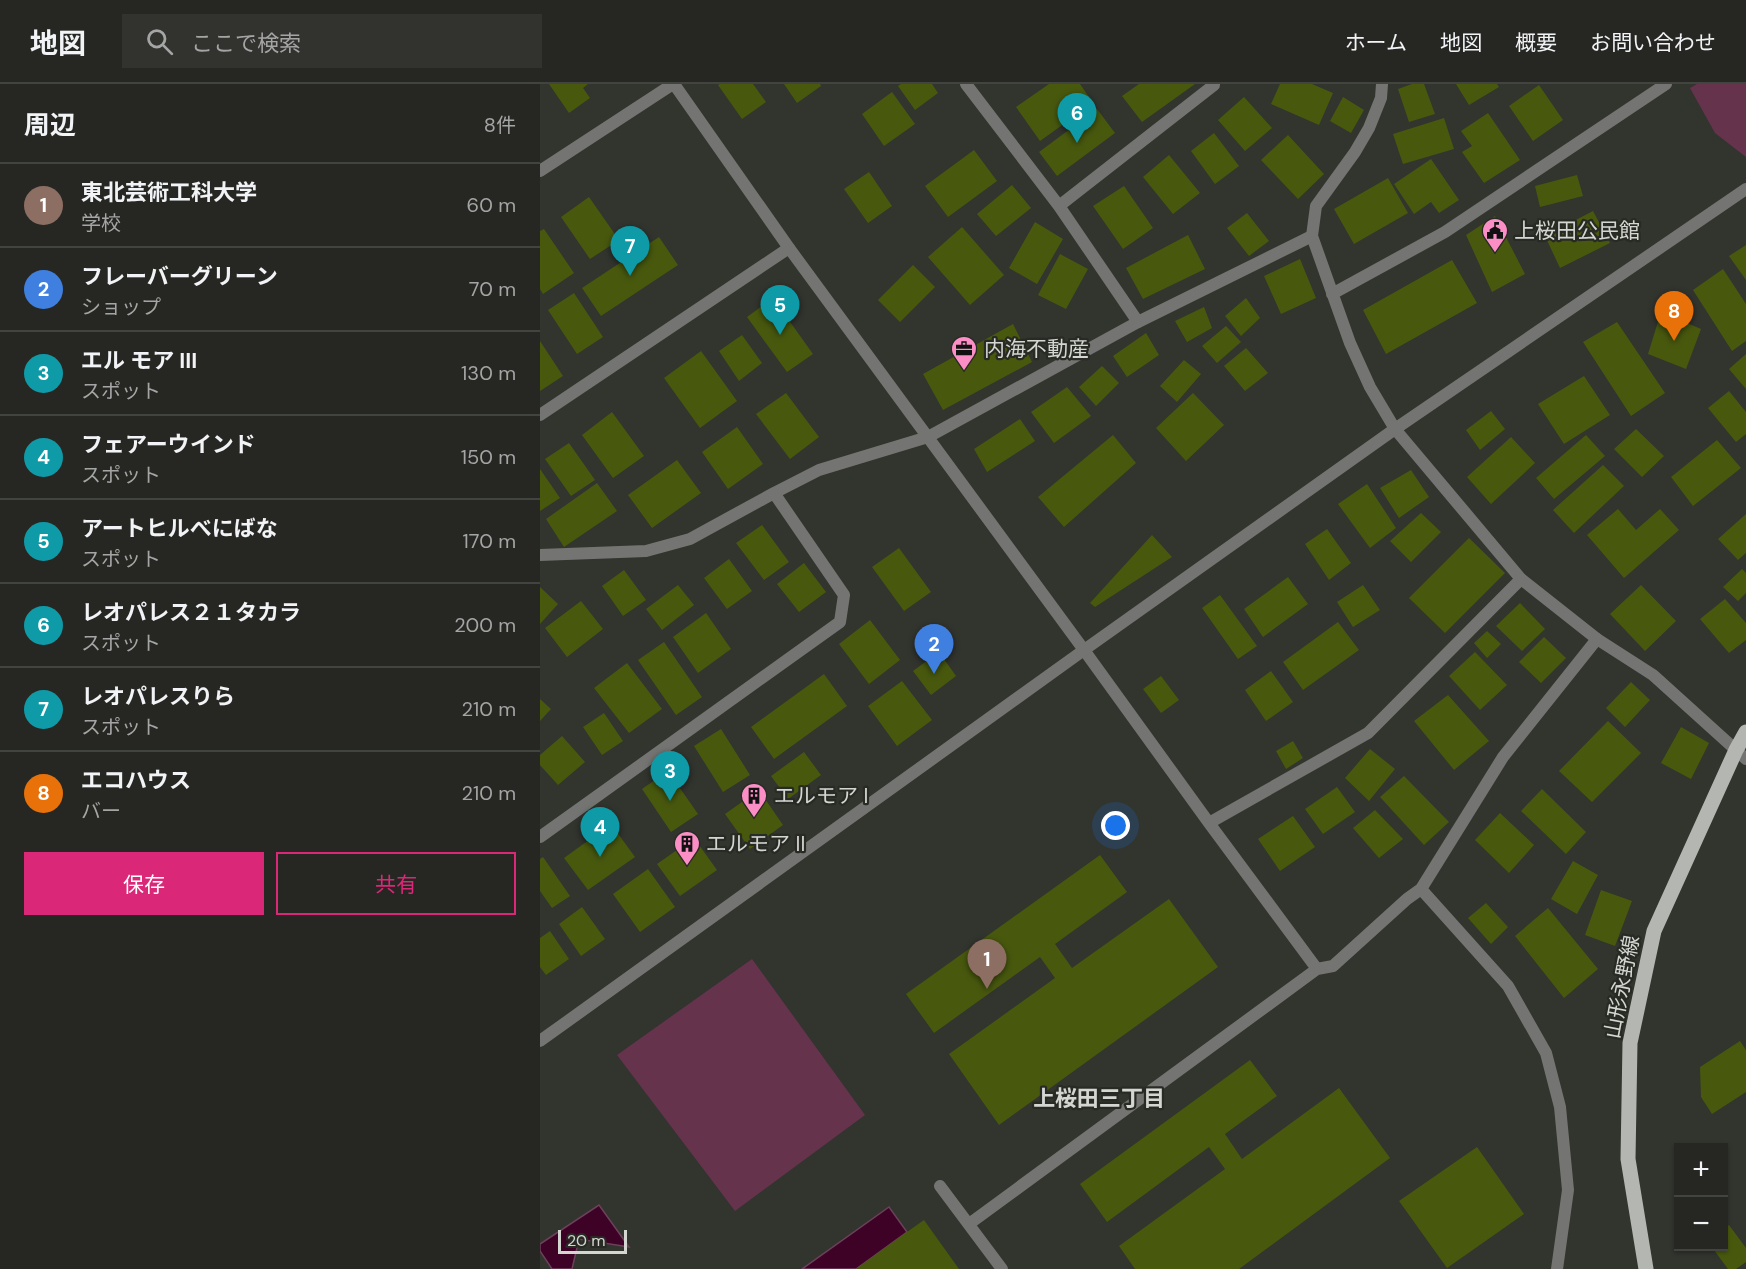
<!DOCTYPE html>
<html lang="ja">
<head>
<meta charset="utf-8">
<style>
	body { margin:0; font-family:"DM Sans","Noto Sans JP",sans-serif; background:#32332f; color:#f1f3f6 }
	.controls { position:absolute; right:18px; bottom:18px; display:grid; overflow:hidden; border-radius:0px; box-shadow:0 2px 4px #0004 }
	.controls button { width:54px; height:54px; display:grid; place-items:center; padding:0; border:0; border-bottom:2px solid #424440; background:#262722; color:#f1f3f6; font:30px sans-serif }
	.scale { position:absolute; left:18px; bottom:15px; width:69px; box-sizing:border-box; padding-left:6px; border:3px solid #d4d6d2; border-top:0; font-size:16px; line-height:21px; white-space:nowrap; color:#d4d6d2; -webkit-text-stroke:4px #282a24; paint-order:stroke }
	.you { position:absolute; left:576px; top:742px; width:21px; height:21px; margin:-15px; border:4px solid #fff; border-radius:50%; background:#1a73e8; box-shadow:0 0 0 9px #1a73e833 }
	.badge { display:grid; place-items:center; width:39px; height:39px; border-radius:50%; background:#db2777; color:#fff; font-size:20px; font-weight:700 }
	.pin { position:absolute; translate:-50% -50px; filter:drop-shadow(0 2px 3px #0008) }
	.pin::after { content:''; position:absolute; top:32px; width:21px; height:18px; background:inherit; clip-path:polygon(0 0,100% 0,50% 100%) }
	.list { margin:0; padding:0; list-style:none }
	h2 { display:flex; justify-content:space-between; align-items:center; height:78px; margin:0; padding:0 24px; font-size:26px }
	h2 small { font-size:20px; font-weight:400; color:#a4a5a5 }
	.list li { display:grid; grid-template-columns:39px 1fr auto; gap:18px; align-items:center; box-sizing:border-box; height:84px; padding:0 24px; border-top:2px solid #424440 }
	.list b { display:block; font-size:22px; white-space:nowrap }
	.list p { margin:0; font-size:20px; white-space:nowrap; color:#a4a5a5 }
	.list em { font-size:20px; font-style:normal; color:#a4a5a5 }
	.actions { display:flex; gap:12px; padding:18px 24px }
	.actions a { flex:1; padding:14px 0; border:2px solid #db2777; border-radius:0px; text-align:center; font-size:21px; color:#db2777 }
	.actions .main { background:#db2777; color:#fff }
	.icon { flex:none; width:33px; height:33px; fill:none; stroke:currentColor; stroke-width:2; stroke-linecap:round; stroke-linejoin:round }
	.map { position:relative; flex:none; width:1206px; height:1185px; overflow:hidden }
	header { display:flex; align-items:center; gap:36px; box-sizing:border-box; height:84px; padding:0 30px; background:#262722; border-bottom:2px solid #424440 }
	header strong { font-size:28px }
	nav { display:flex; gap:33px; margin-inline-start:auto; font-size:21px }
	.search { width:420px; height:54px; background:#32332f; display:flex; align-items:center; gap:15px; box-sizing:border-box; padding:0 21px; border-radius:0px; color:#a4a5a5; font-size:22px }
	main { display:flex }
	aside { flex:1; background:#262722 }
	.map>svg:first-child { display:block }
</style>
</head>
<body>
<header>
<strong>地図</strong>
<div class="search"><svg class="icon" aria-label="search" viewBox="0 0 24 24"><circle cx="10" cy="10" r="6"/><path d="M15 15l6 6"/></svg>ここで検索</div>
<nav><a>ホーム</a><a>地図</a><a>概要</a><a>お問い合わせ</a></nav>
</header>
<main>
<aside>
<h2>周辺<small>8件</small></h2>
<ul class="list">
<li><span class="badge" style="background:#8d6e63">1</span><div><b>東北芸術工科大学</b><p>学校</p></div><em>60 m</em></li>
<li><span class="badge" style="background:#3f7fe0">2</span><div><b>フレーバーグリーン</b><p>ショップ</p></div><em>70 m</em></li>
<li><span class="badge" style="background:#0f9aa8">3</span><div><b>エル モア III</b><p>スポット</p></div><em>130 m</em></li>
<li><span class="badge" style="background:#0f9aa8">4</span><div><b>フェアーウインド</b><p>スポット</p></div><em>150 m</em></li>
<li><span class="badge" style="background:#0f9aa8">5</span><div><b>アートヒルべにばな</b><p>スポット</p></div><em>170 m</em></li>
<li><span class="badge" style="background:#0f9aa8">6</span><div><b>レオパレス２１タカラ</b><p>スポット</p></div><em>200 m</em></li>
<li><span class="badge" style="background:#0f9aa8">7</span><div><b>レオパレスりら</b><p>スポット</p></div><em>210 m</em></li>
<li><span class="badge" style="background:#e8710a">8</span><div><b>エコハウス</b><p>バー</p></div><em>210 m</em></li>
</ul>
<div class="actions"><a class="main">保存</a><a>共有</a></div>
</aside>
<div class="map">
<svg width="1206" height="1185" viewBox="0 0 1206 1185">
	<rect width="100%" height="100%" fill="#32342e"/>
	<!-- green -->
	<path fill="#66334d" d="M1157,0H1206V73L1175,49L1150,4Z
		M212,875L325,1031L195,1127L77,971Z"/>
	<!-- water -->
	<path fill="#3e0227" stroke="#6b425a" stroke-width="1.5" d="M59,1121L89,1163L39,1155L32,1185H12L0,1167V1160Z
		M349,1123L367,1148L316,1185H262Z"/>
	<!-- building -->
	<path fill="#48590e" d="M9,0H48L43,4L50,14L29,29Z
		M180,0H213L226,18L202,35L178,1Z
		M244,0H280L281,2L257,19Z
		M361,0H392L398,9L375,26L358,2Z
		M509,0H540L553,19L500,57L476,23Z
		M599,0H655L602,38L582,12Z
		M740,0H772L793,9L779,41L731,20Z
		M872,0H884L895,30L869,38L858,5Z
		M916,0H957L959,3L929,21Z
		M999,1L1023,36L993,57L969,22Z
		M352,8L375,40L344,62L322,30Z
		M704,13L732,44L705,67L678,36Z
		M803,13L824,26L811,49L790,37Z
		M557,25L575,49L517,92L499,68Z
		M948,29L980,76L944,99L922,68L932,62L921,47Z
		M904,34L914,65L863,80L853,50Z
		M674,49L699,82L675,100L651,67Z
		M748,51L784,90L758,115L721,76Z
		M434,66L457,97L408,133L385,102Z
		M629,71L660,109L633,130L603,93Z
		M891,75L919,116L899,129L891,118L874,130L854,100Z
		M329,88L352,122L328,139L304,105Z
		M1037,91L1043,112L1000,123L995,102Z
		M848,94L868,129L814,160L794,125Z
		M472,101L491,124L456,152L437,130Z
		M584,102L613,144L583,165L553,122Z
		M49,113L79,156L50,175L21,133Z
		M1053,127L1070,159L1020,184L1005,152Z
		M707,129L729,157L709,172L687,144Z
		M955,132L985,190L952,208L926,151Z
		M495,138L523,155L497,200L469,184Z
		M422,143L464,191L430,221L388,173Z
		M4,145L34,189L3,210L0,205V147Z
		M648,151L665,185L603,215L586,184Z
		M119,153L138,181L61,232L42,204Z
		M1206,161V196L1189,172Z
		M520,170L548,185L526,225L498,211Z
		M760,175L776,214L741,230L724,192Z
		M912,176L937,219L846,270L823,226Z
		M373,181L395,203L360,238L338,216Z
		M1183,185L1206,220V257L1192,267L1153,206Z
		M34,209L63,253L37,270L8,226Z
		M233,214L273,270L247,288L207,233Z
		M706,214L720,234L701,252L685,232Z
		M664,223L672,244L647,258L635,237Z
		M1121,228L1161,245L1146,285L1108,270Z
		M1077,238L1125,309L1091,332L1043,258Z
		M473,240L492,278L403,326L383,290Z
		M686,242L701,258L677,279L662,262Z
		M606,249L619,271L587,293L573,272Z
		M202,251L222,279L199,297L179,267Z
		M0,257L23,292L0,307Z
		M706,264L728,289L705,307L684,282Z
		M161,267L197,317L160,344L124,294Z
		M1206,270V305L1189,285Z
		M644,276L661,290L637,318L620,302Z
		M562,282L579,299L556,322L539,303Z
		M1044,292L1070,331L1024,360L998,320Z
		M527,303L551,332L514,359L491,328Z
		M1189,307L1206,328V350L1196,358L1168,324Z
		M246,309L279,353L250,375L216,330Z
		M653,309L684,341L646,377L616,344Z
		M951,327L965,345L940,366L926,346Z
		M72,328L104,372L73,394L42,351Z
		M480,335L495,357L447,388L434,365Z
		M197,343L223,380L188,405L162,368Z
		M1096,345L1124,372L1102,393L1074,365Z
		M573,351L596,379L524,443L498,413Z
		M1046,351L1065,372L1014,415L996,394Z
		M971,353L995,379L951,420L927,393Z
		M1177,356L1201,384L1153,422L1131,393Z
		M29,359L55,396L31,412L5,375Z
		M137,376L161,409L112,444L88,411Z
		M1063,381L1084,402L1034,449L1013,426Z
		M0,385L20,414L0,427Z
		M871,386L889,413L859,434L840,404Z
		M57,399L77,427L24,463L6,435Z
		M827,400L856,444L830,464L798,420Z
		M1078,425L1096,446L1120,425L1139,446L1084,494L1047,451Z
		M881,429L901,448L871,478L850,457Z
		M1206,430V469L1198,476L1178,455Z
		M222,441L249,478L224,496L196,459Z
		M787,445L811,479L789,496L765,460Z
		M612,451L632,473L555,523L550,519Z
		M929,454L965,489L905,549L869,514Z
		M359,464L391,508L364,527L332,483Z
		M189,475L212,507L187,525L164,494Z
		M264,479L286,508L259,528L237,500Z
		M1202,485L1206,489V509L1198,517L1183,503Z
		M84,486L106,516L83,532L62,502Z
		M748,493L768,520L723,553L704,525Z
		M138,501L154,521L122,546L106,525Z
		M823,501L840,526L813,543L797,518Z
		M1101,501L1136,537L1105,567L1070,530Z
		M0,503L18,520L0,540Z
		M680,511L717,562L698,575L662,524Z
		M1185,515L1206,539V556L1189,569L1160,535Z
		M41,517L63,545L27,573L5,544Z
		M980,519L1005,545L982,567L956,542Z
		M166,529L191,565L158,589L133,553Z
		M330,536L360,576L329,600L299,560Z
		M798,538L819,566L763,606L743,578Z
		M947,547L961,560L947,574L934,559Z
		M1004,553L1026,574L1001,599L979,578Z
		M124,558L162,613L136,631L98,576Z
		M399,568L416,592L391,611L373,587Z
		M935,568L967,601L940,626L909,592Z
		M87,579L122,625L89,649L54,604Z
		M731,587L753,618L726,637L705,606Z
		M284,590L307,622L234,675L211,643Z
		M621,592L639,616L621,629L603,605Z
		M362,597L392,636L357,662L328,622Z
		M1091,598L1110,616L1085,643L1066,624Z
		M908,611L949,657L914,686L874,637Z
		M0,615L11,625L0,637Z
		M64,629L83,657L62,671L43,643Z
		M1068,637L1101,669L1052,718L1019,687Z
		M1141,643L1169,659L1151,695L1121,679Z
		M181,645L210,691L183,708L154,662Z
		M22,652L45,678L18,701L0,681V671Z
		M753,657L763,674L746,685L736,667Z
		M830,665L855,685L829,717L805,694Z
		M264,668L281,691L248,715L231,692Z
		M128,687L158,730L131,748L102,705Z
		M864,692L909,738L884,761L840,713Z
		M797,703L815,728L783,750L765,725Z
		M1002,705L1046,748L1026,770L981,727Z
		M219,706L243,741L210,765L185,730Z
		M835,726L863,755L839,774L813,744Z
		M960,729L994,761L969,789L935,756Z
		M753,732L775,763L740,787L718,755Z
		M71,740L95,773L48,806L24,774Z
		M154,754L177,786L140,812L117,780Z
		M560,771L587,808L515,860L532,884L629,815L678,883L459,1041L409,970L515,894L500,873L394,949L366,910Z
		M3,773L30,812L12,824L0,807V775Z
		M1033,777L1058,791L1037,830L1011,815Z
		M108,785L135,823L100,848L73,810Z
		M1061,806L1092,817L1075,862L1045,851Z
		M946,819L968,843L951,860L928,834Z
		M42,823L65,855L41,872L19,840Z
		M1008,824L1058,885L1024,914L975,852Z
		M10,847L29,875L6,891L0,883V854Z
		M1200,957L1206,966V1008L1172,1030L1161,1013L1160,983Z
		M710,976L737,1012L685,1050L702,1075L799,1004L850,1074L699,1185H595L579,1162L685,1085L669,1063L567,1138L540,1100Z
		M937,1063L984,1130L907,1184L859,1117Z
		M384,1136L419,1185H316L367,1148Z
		M1189,1141L1206,1164V1178L1196,1185H1188L1171,1162H1184V1145Z"/>
	<g fill="none" stroke-linecap="round" stroke-linejoin="round">
		<!-- service -->
		<path stroke="#747572" stroke-width="12" d="M426,0L519,122L598,238
			M842,0L841,14L829,44L815,68L776,122L772,152L810,259L830,303L855,345L981,495L1057,555L1113,591L1206,675
			M0,87L133,0
			M519,122L674,1V0
			M792,210L905,148L1126,0
			M0,331L249,164
			M0,471L106,467L150,455L234,409L279,386L388,353
			M0,753L300,538L304,511L234,409"/>
		<!-- minor -->
		<path stroke="#747572" stroke-width="12" d="M134,0L249,164L544,566L669,739L777,885
			M388,353L598,238L772,152
			M669,739L828,649L981,495
			M881,805L968,902L1006,969L1020,1023L1028,1106L1017,1185
			M400,1102L462,1185
			M429,1140L777,885L793,882L867,815L881,805L963,673L1057,555"/>
		<!-- tertiary -->
		<path stroke="#747572" stroke-width="12" d="M0,957L544,566L855,345L1206,105"/>
		<!-- primary -->
		<path stroke="#b4b7b1" stroke-width="15" d="M1106,1185L1088,1075L1090,959L1114,847L1196,666L1206,648"/>
	</g>
	<!-- icons -->
	<defs>
		<symbol id="civic-pin" viewBox="-11 -11 22 30"><path d="M0 17L-7.5 6A9.5 9.5 0 1 1 7.5 6Z" fill="#fb8fc5" stroke="#282a24"/><path d="M-.6-6.5H3V-4.5H.6V-3L4-1V1h2V6H-6V1h2V-1L-.6-3ZM-1.2 2.5V6h2.4V2.5Z" fill="#111"/></symbol>
		<symbol id="office-pin" viewBox="-11 -11 22 30"><path d="M0 17L-7.5 6A9.5 9.5 0 1 1 7.5 6Z" fill="#fb8fc5" stroke="#282a24"/><path d="M-6-3h4V-5.5h4V-3h4V5H-6ZM-1-4.5V-3h2v-1.5ZM-6 0V1H6V0Z" fill="#111"/></symbol>
		<symbol id="building-pin" viewBox="-11 -11 22 30"><path d="M0 17L-7.5 6A9.5 9.5 0 1 1 7.5 6Z" fill="#fb8fc5" stroke="#282a24"/><path d="M-4-6H4V6H1V3H-1V6H-4ZM-2.5-4.3h1.7v1.8h-1.7ZM.8-4.3h1.7v1.8H.8ZM-2.5-1h1.7V.8h-1.7ZM.8-1h1.7V.8H.8Z" fill="#111"/></symbol>
	</defs>
	<g fill-rule="evenodd">
		<use href="#civic-pin" x="940" y="132" width="30" height="40"/>
		<use href="#office-pin" x="409" y="250" width="30" height="40"/>
		<use href="#building-pin" x="199" y="697" width="30" height="40"/>
		<use href="#building-pin" x="132" y="745" width="30" height="40"/>
	</g>
	<g text-anchor="middle" dominant-baseline="central" stroke-width="4.5" stroke-linejoin="round" paint-order="stroke">
		<!-- poi labels -->
		<g font-size="21" fill="#d4d6d2" stroke="#282a24" text-anchor="start">
			<text x="974" y="147">上桜田公民館</text>
			<text x="444" y="265">内海不動産</text>
			<text x="234" y="712">エルモア I</text>
			<text x="166" y="760">エルモア II</text>
		</g>
		<!-- street labels -->
		<g font-size="21" fill="#d4d6d2" stroke="#282a24">
			<text transform="translate(1082 903) rotate(-79)">山形永野線</text>
		</g>
		<!-- neighbourhood labels -->
		<g font-size="22" font-weight="bold" fill="#d4d6d2" stroke="#282a24">
			<text x="559" y="1014">上桜田三丁目</text>
		</g>
	</g>
</svg>
<div class="controls">
<button>+</button>
<button>−</button>
</div>
<div class="scale">20 m</div>
<div class="you"></div>
<div class="pin badge" style="left:447px;top:905px;background:#8d6e63">1</div>
<div class="pin badge" style="left:394px;top:590px;background:#3f7fe0">2</div>
<div class="pin badge" style="left:130px;top:717px;background:#0f9aa8">3</div>
<div class="pin badge" style="left:60px;top:773px;background:#0f9aa8">4</div>
<div class="pin badge" style="left:240px;top:251px;background:#0f9aa8">5</div>
<div class="pin badge" style="left:537px;top:59px;background:#0f9aa8">6</div>
<div class="pin badge" style="left:90px;top:192px;background:#0f9aa8">7</div>
<div class="pin badge" style="left:1134px;top:257px;background:#e8710a">8</div>
</div>
</main>
</body>
</html>
